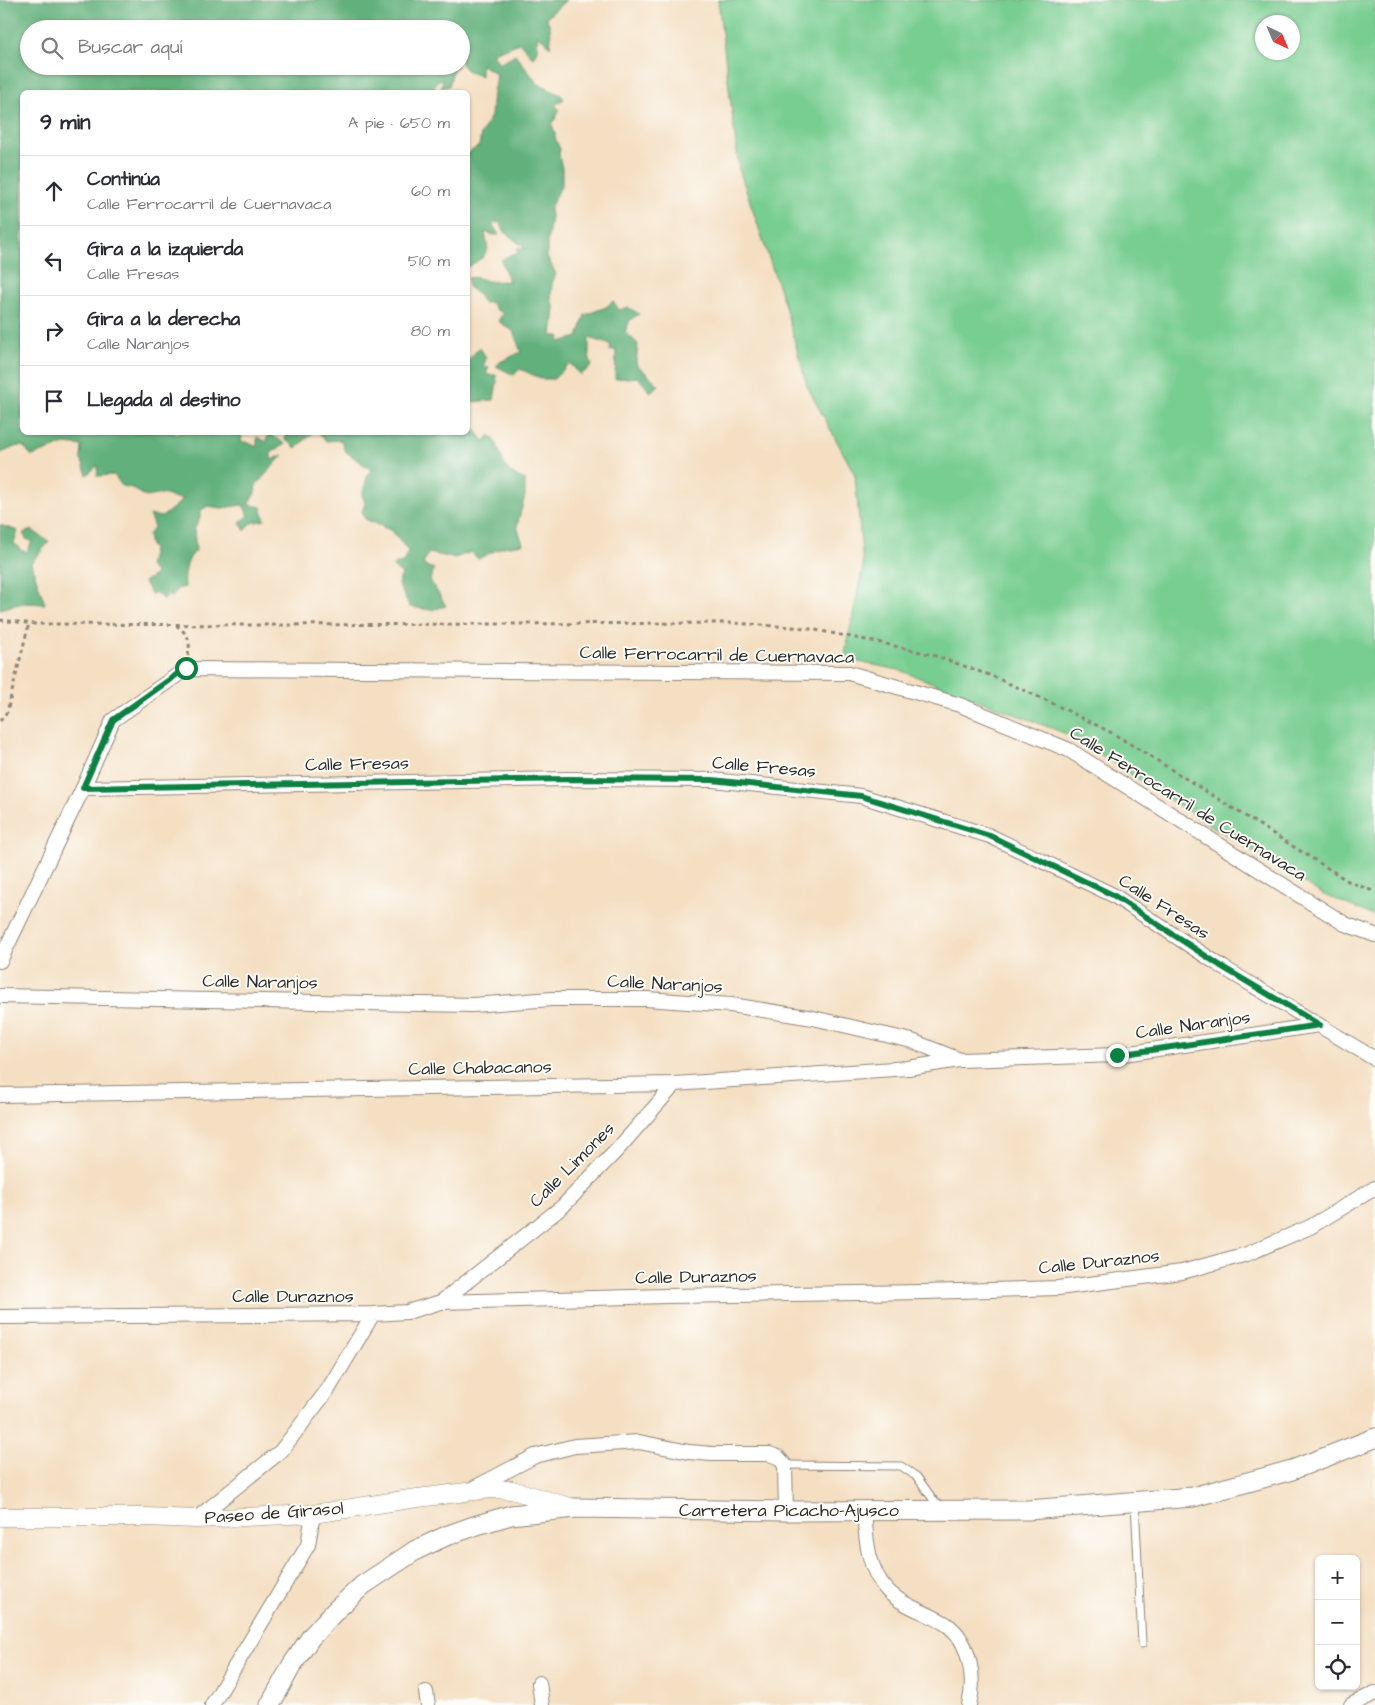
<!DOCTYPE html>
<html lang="es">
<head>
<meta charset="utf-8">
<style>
	body { margin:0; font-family:"Architects Daughter",sans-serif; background:#f2f2f3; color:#2b2b33 }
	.controls { position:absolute; right:15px; bottom:15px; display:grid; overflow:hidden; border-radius:8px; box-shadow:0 1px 4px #0004 }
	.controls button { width:45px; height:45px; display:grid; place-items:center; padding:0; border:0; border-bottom:1px solid #e1e1e2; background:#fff; color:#2b2b33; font:25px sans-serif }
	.compass { position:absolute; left:1255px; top:15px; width:45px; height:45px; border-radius:50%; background:#fff; box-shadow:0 1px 4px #0004; rotate:136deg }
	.stop { position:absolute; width:15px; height:15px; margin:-11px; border:4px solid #0b8043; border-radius:50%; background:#fff }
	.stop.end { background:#0b8043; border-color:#fff; box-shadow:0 1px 5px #0008 }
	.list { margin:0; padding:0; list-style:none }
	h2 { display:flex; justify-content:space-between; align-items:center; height:65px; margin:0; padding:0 20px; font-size:21px }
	h2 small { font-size:16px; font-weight:400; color:#7c7c81 }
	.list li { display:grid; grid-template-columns:32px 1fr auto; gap:15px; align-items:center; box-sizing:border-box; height:70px; padding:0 20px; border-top:1px solid #e1e1e2 }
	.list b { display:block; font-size:19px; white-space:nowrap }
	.list p { margin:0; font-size:16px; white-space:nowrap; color:#7c7c81 }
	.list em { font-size:16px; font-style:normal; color:#7c7c81 }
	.icon { flex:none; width:28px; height:28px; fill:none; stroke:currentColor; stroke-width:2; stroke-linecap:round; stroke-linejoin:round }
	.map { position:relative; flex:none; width:1375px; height:1705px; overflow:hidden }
	.search { position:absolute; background:#fff; box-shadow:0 1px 4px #0004; left:20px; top:20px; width:450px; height:55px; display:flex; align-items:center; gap:12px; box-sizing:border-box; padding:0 18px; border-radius:28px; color:#7c7c81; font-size:19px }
	.panel { position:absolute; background:#fff; box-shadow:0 1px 4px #0004; left:20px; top:90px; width:450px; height:345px; border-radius:8px }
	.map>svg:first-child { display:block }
</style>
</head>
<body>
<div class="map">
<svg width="1375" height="1705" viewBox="0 0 1375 1705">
	<rect width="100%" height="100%" fill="#fdfcf7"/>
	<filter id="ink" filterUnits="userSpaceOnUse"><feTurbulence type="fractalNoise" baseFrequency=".02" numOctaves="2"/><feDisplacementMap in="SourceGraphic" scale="10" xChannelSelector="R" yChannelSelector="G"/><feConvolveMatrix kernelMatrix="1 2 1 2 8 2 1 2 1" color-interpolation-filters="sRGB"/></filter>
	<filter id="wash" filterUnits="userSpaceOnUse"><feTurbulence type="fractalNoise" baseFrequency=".0096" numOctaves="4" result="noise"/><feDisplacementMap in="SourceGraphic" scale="20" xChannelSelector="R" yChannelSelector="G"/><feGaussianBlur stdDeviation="1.12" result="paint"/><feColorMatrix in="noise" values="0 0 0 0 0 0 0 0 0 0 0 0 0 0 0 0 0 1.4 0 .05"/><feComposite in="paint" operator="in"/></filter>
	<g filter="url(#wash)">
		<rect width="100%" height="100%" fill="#f4dfc3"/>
		<!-- green -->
		<path fill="#78cd91" stroke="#527c5e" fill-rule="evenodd" d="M718,0H1375V916L1322,894L1175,803L1072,736L899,670L844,659L863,566L855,475L807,386L785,306L739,169ZM1262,22H1292V52H1262Z"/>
		<!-- forest -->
		<path fill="#62b07b" stroke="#466e53" d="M0,0H566L551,14L546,17C551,25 552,37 550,47L545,41L537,35L538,49L533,58L520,43L493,53L499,64L515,54L538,84L547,87L550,90L561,95L564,99L555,105L560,110L552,125L555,133V138L560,149L559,155L562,168V184L550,208L551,217L547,244V257L556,274L552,284L551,299L555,309L552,336H560L559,342L578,337L585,315L606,307L613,301L619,310L628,307L639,314L630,320L625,332L638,344L636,364L659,385L650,392L638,377L615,379L616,350L610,351L611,345L589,338V355L592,366L580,375L570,363L554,379H542L520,369L514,375L496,366L500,362L521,352L513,331L498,321L503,313L496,310L491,302L483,303L477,293L468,287V278C475,276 480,279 488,281C494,282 503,281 509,281L501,260L512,254H518L517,248L526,249L506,233L499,222L492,224L499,235H494L485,232L488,249L482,258L468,267V237L472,229L468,222V153L479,146L481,134L491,116L493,91L497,75L481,64V76L468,72L461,64V29H29V66H458L453,70L449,86L441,88L443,79L439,80L434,85V91L432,92H22V432L238,433L242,436L241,442H247L257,447V437L266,442L269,433L285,444L271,453V460L283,455L256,485L255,493L248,504L261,507L265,520L251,523L245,531L240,522L249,516L243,505L221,508L208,506L200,511V518L194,530L196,551C186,558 184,575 185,587L177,589L171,598L168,595L163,600L155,592L152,595L144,582L156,574L149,566L153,549L150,546L148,535L154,527L149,515L162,517L184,499L173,498L163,494L146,497L132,488L122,486L114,475L97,476L98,465L87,475L81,459L82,446L65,444L32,456C30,454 26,449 24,447C17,443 7,452 0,453Z
			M480,347L486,359L483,367H489L486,375H496L497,382L494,400L470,402L468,408V360Z
			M468,427L475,429L484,441L490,435C501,444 499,463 511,473C515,476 521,478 525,480V496L517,526L523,544L503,547L478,559L471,552L455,558L428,553L423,565L434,569L430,580L446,606L431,610L410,607L398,584L402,574L393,567L396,563H403L408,551L392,531L365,519L362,511L365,503L362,495L368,474L371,470L345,451L341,440L326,441L319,433L468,432Z
			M285,433V432L313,433L296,448L285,439Z
			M0,525L18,531L14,544L18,546L20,550L27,552L32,541L26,539L23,533L32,530L49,542L31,563L45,604L23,603L0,609Z"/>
	</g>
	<g filter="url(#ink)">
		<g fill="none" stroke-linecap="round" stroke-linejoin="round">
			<defs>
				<path id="service" d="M785,1465L901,1466L917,1477L940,1509
					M1135,1502L1142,1644"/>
				<path id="minor" d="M83,788L567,779L713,780L861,796L990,836L1113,895L1224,968L1375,1059
					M0,961L83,788L113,720L186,669L849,673L960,705L1069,750L1345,924L1375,935
					M0,996L473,1005L552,999H646L731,1005L813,1018L912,1041L960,1060L1117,1055L1319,1025
					M0,1095L675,1084L908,1068L959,1060
					M441,1302L562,1207L617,1150L675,1084
					M0,1317L373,1314L407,1312L441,1302L667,1296L925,1292L1058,1288L1182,1272L1247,1254L1310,1227L1375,1188
					M472,1489L535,1456L575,1446L639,1442L689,1452L712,1454H769L778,1457L785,1465L786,1511
					M864,1510C866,1538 867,1568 887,1590C903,1607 927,1612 946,1624C970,1640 976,1679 969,1705
					M196,1519L281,1451L329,1388L373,1314
					M539,1683L542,1705
					M426,1692L428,1705
					M212,1705L308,1545L313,1514
					M1351,1705L1375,1693"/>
				<path id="tertiary" d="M0,1517H146L196,1519L313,1514L410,1499L490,1489L512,1490L573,1508"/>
				<path id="secondary" d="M270,1705L292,1665L311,1637L336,1610L363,1585L416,1550L446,1536L477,1525L511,1515L575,1508L786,1511L1028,1510L1193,1497L1292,1470L1375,1438"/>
			</defs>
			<!-- service casing -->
			<use href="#service" stroke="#908577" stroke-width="9"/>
			<!-- minor casing -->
			<use href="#minor" stroke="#908577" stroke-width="16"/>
			<!-- tertiary casing -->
			<use href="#tertiary" stroke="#908577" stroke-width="19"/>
			<!-- secondary casing -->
			<use href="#secondary" stroke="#908577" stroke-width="21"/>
			<!-- path -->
			<path stroke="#908577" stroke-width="3" stroke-dasharray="4 4" stroke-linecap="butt" d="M0,620L35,624L267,625L733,623L805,628L877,642L933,655L992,676L1050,702L1112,733L1142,751L1348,881L1375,892
				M176,625C189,635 191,640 188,656
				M0,721L7,712L29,623"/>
			<!-- service -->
			<use href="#service" stroke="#fff" stroke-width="7"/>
			<!-- minor -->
			<use href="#minor" stroke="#fff" stroke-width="14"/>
			<!-- tertiary -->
			<use href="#tertiary" stroke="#fff" stroke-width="18"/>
			<!-- secondary -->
			<use href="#secondary" stroke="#fff" stroke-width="19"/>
		</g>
	</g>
	<g fill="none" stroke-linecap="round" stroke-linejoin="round" filter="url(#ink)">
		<!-- route -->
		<path stroke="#0b8043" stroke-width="6" d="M186,668L113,720L83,788L567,779L712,780L861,796L990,836L1113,895L1224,968L1320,1025L1117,1055"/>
	</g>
	<g text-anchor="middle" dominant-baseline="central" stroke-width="4" stroke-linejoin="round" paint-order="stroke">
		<!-- street labels -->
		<g font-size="18" fill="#2b2b2b" stroke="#fdfcf7">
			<text transform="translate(717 655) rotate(1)">Calle Ferrocarril de Cuernavaca</text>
			<text transform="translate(357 764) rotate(-1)">Calle Fresas</text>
			<text transform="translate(764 767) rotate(5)">Calle Fresas</text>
			<text transform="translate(1188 804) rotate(32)">Calle Ferrocarril de Cuernavaca</text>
			<text transform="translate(1164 907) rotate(33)">Calle Fresas</text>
			<text transform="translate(260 982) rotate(1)">Calle Naranjos</text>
			<text transform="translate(665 984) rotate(3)">Calle Naranjos</text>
			<text transform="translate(1193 1025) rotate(-8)">Calle Naranjos</text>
			<text transform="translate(480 1068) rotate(-1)">Calle Chabacanos</text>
			<text transform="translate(572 1165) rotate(-45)">Calle Limones</text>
			<text transform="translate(1099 1262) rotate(-6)">Calle Duraznos</text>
			<text transform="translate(696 1277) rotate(-1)">Calle Duraznos</text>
			<text x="293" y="1296">Calle Duraznos</text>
			<text x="789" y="1510">Carretera Picacho-Ajusco</text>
			<text transform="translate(274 1513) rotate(-4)">Paseo de Girasol</text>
		</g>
	</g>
</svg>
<div class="controls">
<button>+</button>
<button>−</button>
<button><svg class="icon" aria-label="locate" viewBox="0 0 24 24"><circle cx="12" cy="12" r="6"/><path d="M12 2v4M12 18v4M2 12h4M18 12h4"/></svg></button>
</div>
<svg class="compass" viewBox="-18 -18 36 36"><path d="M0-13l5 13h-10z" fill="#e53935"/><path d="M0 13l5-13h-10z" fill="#7c7c81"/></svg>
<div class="stop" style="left:186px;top:668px"></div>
<div class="stop end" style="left:1117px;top:1055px"></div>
<div class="search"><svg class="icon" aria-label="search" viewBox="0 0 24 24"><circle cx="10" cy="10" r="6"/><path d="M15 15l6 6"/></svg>Buscar aquí</div>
<section class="panel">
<h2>9 min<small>A pie · 650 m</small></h2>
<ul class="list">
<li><svg class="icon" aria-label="ahead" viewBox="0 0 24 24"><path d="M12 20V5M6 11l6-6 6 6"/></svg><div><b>Continúa</b><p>Calle Ferrocarril de Cuernavaca</p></div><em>60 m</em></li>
<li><svg class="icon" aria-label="left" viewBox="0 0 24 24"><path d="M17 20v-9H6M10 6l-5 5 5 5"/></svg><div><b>Gira a la izquierda</b><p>Calle Fresas</p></div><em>510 m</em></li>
<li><svg class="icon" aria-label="right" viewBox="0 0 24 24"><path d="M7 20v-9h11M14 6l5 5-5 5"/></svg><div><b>Gira a la derecha</b><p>Calle Naranjos</p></div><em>80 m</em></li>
<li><svg class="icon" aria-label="arrive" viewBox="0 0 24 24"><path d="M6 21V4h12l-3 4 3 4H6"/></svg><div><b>Llegada al destino</b></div></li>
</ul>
</section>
</div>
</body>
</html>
